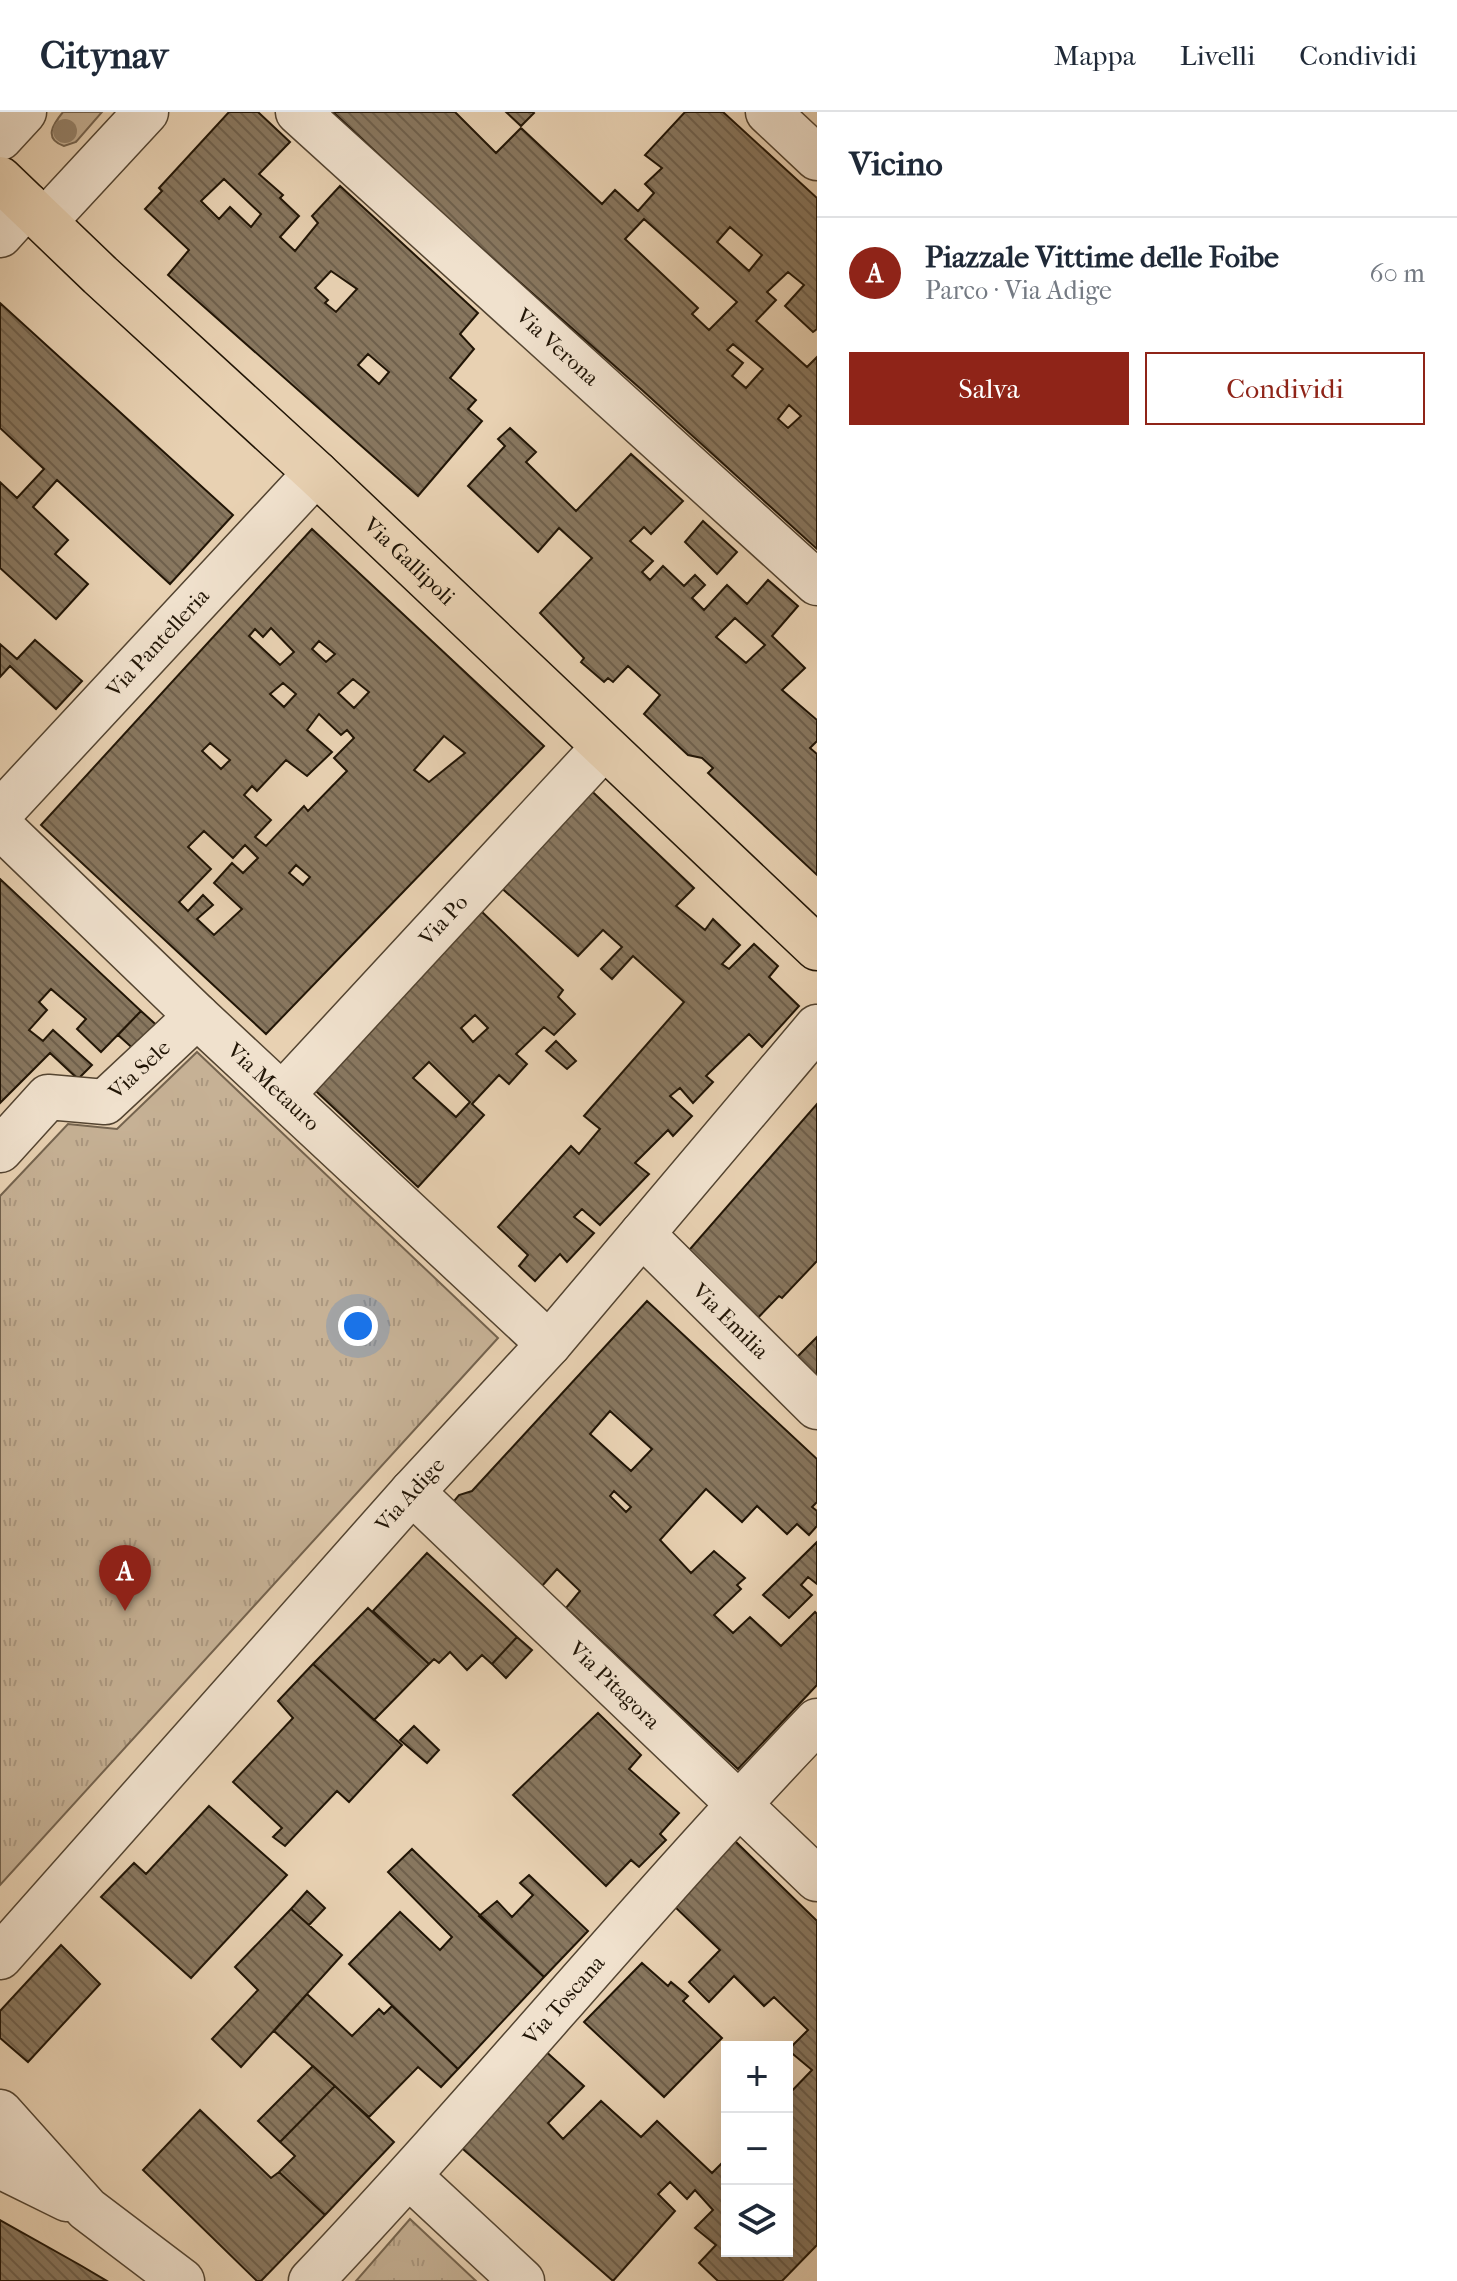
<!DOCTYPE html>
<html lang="it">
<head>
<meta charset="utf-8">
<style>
	body { margin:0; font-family:"IM FELL French Canon",serif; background:#f6f6f7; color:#1f2937 }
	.controls { position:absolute; right:24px; bottom:24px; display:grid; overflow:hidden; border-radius:0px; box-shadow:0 8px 32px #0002 }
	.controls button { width:72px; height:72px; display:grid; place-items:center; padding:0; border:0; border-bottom:2px solid #e0e1e3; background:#fff; color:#1f2937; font:40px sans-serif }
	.you { position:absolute; left:358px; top:1214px; width:28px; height:28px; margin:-20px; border:6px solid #fff; border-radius:50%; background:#1a73e8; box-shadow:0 0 0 12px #1a73e833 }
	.badge { display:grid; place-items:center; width:52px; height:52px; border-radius:50%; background:#8f2418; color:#fff; font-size:26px; font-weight:700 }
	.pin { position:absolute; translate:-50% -66px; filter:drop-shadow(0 2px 4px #0008) }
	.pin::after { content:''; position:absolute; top:42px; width:28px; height:24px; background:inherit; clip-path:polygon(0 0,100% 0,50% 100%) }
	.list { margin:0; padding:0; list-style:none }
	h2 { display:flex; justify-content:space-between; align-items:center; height:104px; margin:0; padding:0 32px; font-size:34px }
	h2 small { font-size:26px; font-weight:400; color:#747a83 }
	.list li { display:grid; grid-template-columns:52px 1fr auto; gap:24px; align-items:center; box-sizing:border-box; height:112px; padding:0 32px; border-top:2px solid #e0e1e3 }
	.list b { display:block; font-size:30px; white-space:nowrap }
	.list p { margin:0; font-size:26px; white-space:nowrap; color:#747a83 }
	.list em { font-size:26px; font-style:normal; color:#747a83 }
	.actions { display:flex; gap:16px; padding:24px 32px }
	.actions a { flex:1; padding:18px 0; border:2px solid #8f2418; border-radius:0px; text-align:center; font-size:28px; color:#8f2418 }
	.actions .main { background:#8f2418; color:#fff }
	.icon { flex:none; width:44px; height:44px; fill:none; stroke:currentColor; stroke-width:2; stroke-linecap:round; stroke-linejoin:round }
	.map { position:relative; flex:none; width:817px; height:2169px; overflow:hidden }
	header { display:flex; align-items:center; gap:48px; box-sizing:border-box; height:112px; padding:0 40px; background:#fff; border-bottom:2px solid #e0e1e3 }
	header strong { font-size:38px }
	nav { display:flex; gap:44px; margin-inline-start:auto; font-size:28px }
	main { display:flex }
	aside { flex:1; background:#fff }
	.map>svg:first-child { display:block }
</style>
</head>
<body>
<header>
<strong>Citynav</strong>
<nav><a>Mappa</a><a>Livelli</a><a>Condividi</a></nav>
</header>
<main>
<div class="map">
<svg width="817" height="2169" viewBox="0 0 817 2169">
	<defs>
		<pattern id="grass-tufts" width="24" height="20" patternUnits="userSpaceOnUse" patternTransform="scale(2)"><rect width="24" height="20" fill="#c6b195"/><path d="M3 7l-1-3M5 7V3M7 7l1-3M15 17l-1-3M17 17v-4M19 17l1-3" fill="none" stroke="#aa977f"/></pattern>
		<pattern id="building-back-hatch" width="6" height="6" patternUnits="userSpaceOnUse" patternTransform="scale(2)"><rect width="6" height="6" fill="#88775f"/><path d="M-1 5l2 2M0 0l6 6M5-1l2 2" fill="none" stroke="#6f604c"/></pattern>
	</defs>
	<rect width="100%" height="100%" fill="#e8d1b2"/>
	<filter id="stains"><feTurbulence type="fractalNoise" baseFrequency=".0025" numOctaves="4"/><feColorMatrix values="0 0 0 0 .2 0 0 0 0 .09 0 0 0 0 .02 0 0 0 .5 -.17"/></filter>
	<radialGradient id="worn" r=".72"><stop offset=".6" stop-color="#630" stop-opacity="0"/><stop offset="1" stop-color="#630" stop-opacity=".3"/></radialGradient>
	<!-- grass -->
	<path fill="url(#grass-tufts)" stroke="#74634e" stroke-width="2" d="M63,0H102L76,30L64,34C43,27 53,12 63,0Z
		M197,940L498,1226L0,1773V1084L68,1012L117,1017Z
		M410,2107L476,2169H356Z"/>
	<!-- building -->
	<path fill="url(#building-back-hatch)" stroke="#211506" stroke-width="2" fill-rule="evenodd" d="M229,0H258L290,30L259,62L283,83L280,86L299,104L280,125L295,139L318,111L312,104L340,74L478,201L460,222L474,237L450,266L476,288L468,297L482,309L418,384L168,163L189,138L145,97L162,79L159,76ZM224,67L261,102L251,115L230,95L219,107L201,89ZM331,159L357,177L336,200L325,191L328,188L315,176ZM368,242L389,260L379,272L358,253Z
		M333,0H455L496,41L521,16L602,92L615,78L638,99L654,81L645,72L662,56L645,43L685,0H723L817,86V217L813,220L785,194L804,173L788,160L767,180L776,188L756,209L807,255L817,245V437L642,278L440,100ZM644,107L737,190L709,218L692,202L698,196L625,127ZM730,115L762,143L749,159L717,130ZM733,232L763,257L746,276L732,264L743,251L727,238ZM789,293L801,304L788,316L778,307Z
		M506,0H533L534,1L521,14Z
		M0,191L233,403L170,472L57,368L33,395L68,428L55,442L88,472L56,507L0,456V370L17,386L44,357L0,316Z
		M510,316L536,340L526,350L576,399L631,342L683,389L651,422L644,415L630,429L653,449L642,460L650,468L663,454L684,474L695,463L705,473L692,486L704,498L727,473L747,492L768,468L798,494L772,524L805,556L782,578L817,608V629L810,636L817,642V763L708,661L713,656L702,646L688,643L644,602L660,583L628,554L613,570L608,566L604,570L581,550L584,546L540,501L592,446L559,416L538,440L468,374L505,334L498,327ZM735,506L765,533L746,551L716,525Z
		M703,409L737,440L717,462L685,430Z
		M312,417L544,634L266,922L41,713ZM271,516L294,540L280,553L249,524L255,517L263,525ZM319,529L335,542L326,550L312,537ZM353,567L369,580L354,596L338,581ZM283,571L296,582L284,595L270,582ZM319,602L341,623L347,618L354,626L334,646L347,659L308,699L304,694L266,734L255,725L271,708L244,683L252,674L257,679L286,648L307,664L332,640L307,618ZM444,624L465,641L429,670L414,658ZM210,631L230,648L221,657L202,639ZM204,719L233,746L245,733L258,746L243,761L232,751L214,771L242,797L214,823L197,807L213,793L203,783L188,799L179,790L211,757L188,735ZM296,753L310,765L303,773L289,761Z
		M35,528L82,569L56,597L10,554L0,565V532L17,547Z
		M580,668L694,776L676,794L705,818L713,807L740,833L722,852L729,857L754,832L778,854L769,865L799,894L762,935L749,922L706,964L713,970L693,991L680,976L670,984L692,1004L673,1024L668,1018L635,1051L649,1062L600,1113L582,1097L574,1105L594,1121L567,1150L560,1142L535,1169L519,1154L528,1143L498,1115L571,1034L579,1042L600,1017L584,1004L684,890L633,844L612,867L601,857L622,835L603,818L578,844L488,764Z
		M0,767L141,899L101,940L77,917L86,907L51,877L39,890L47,898L29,918L43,929L53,918L92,953L78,967L50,941L0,991Z
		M480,798L563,878L558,885L575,902L554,923L544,915L516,942L527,952L509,972L499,963L472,992L484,1003L418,1075L303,967ZM475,903L488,916L473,930L461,916ZM429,950L470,990L456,1005L413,966Z
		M141,899L163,919L139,942L118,923Z
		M556,929L576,949L567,957L546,939Z
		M817,992V1149L782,1186L779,1184L748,1216L677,1152Z
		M647,1189L817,1347V1390L812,1395L817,1399V1414L809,1423L797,1412L787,1422L757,1394L742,1410L706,1377L660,1428L691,1461L714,1439L745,1466L737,1473L741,1477L714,1503L733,1521L750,1505L781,1534L815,1500L817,1502V1573L738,1657L566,1496L580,1479L557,1457L542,1474L454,1398V1389L459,1383L472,1379ZM610,1299L652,1337L631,1359L590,1322ZM614,1379L631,1395L626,1400L610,1384Z
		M817,1225V1274L792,1250Z
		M817,1430V1472L808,1465L801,1473L812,1483L789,1506L763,1483Z
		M427,1441L517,1525L492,1552L482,1543L467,1558L450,1540L439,1551L434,1547L429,1552L373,1499Z
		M368,1496L429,1552L374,1608L313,1552Z
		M517,1525L532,1538L506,1566L492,1552Z
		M313,1552L402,1633L349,1690L337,1679L285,1734L273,1725L282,1716L233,1670L293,1606L278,1589Z
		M598,1601L641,1643L629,1657L679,1701L660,1722L666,1728L639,1755L631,1748L606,1774L513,1683Z
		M414,1614L439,1638L427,1651L400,1628Z
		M209,1694L287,1763L191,1866L101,1785L134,1751L146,1762Z
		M734,1728L817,1809V2133L782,2169H718L699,2151L716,2133L695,2116L713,2098L695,2078L687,2087L670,2070L658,2082L675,2099L613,2169L456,2031L543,1937L584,1974L548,2011L563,2027L601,1989L641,2025L657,2009L712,2061L727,2046V2139H787V1984L812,1958L788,1938L808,1918L774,1885L764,1894L734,1864L709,1890L689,1870L720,1838L673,1793Z
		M412,1737L544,1865L458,1957L349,1852L400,1800L440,1838L452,1825L388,1760Z
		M529,1763L588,1819L544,1865L479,1804L497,1789L512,1805L533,1783L520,1771Z
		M307,1779L325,1796L309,1813L291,1797Z
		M291,1797L342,1843L241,1955L212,1927L258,1878L235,1855Z
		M61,1833L100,1872L28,1950L0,1926V1899Z
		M642,1851L668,1874L671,1870L688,1884L683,1889L722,1926L664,1985L584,1910Z
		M307,1882L352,1924L379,1897L384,1902L392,1894L458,1957L441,1975L418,1955L369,2005L274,1919Z
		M313,1954L335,1974L280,2030L258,2009Z
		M335,1974L394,2030L325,2103L279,2060L295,2044L280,2030Z
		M200,1998L271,2066L279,2060L325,2103L261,2169H257L143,2058Z
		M0,2108L80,2153L107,2169H0Z"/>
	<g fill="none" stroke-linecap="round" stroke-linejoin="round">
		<defs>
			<g id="minor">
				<path id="s1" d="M298,0L817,471"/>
				<path d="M768,0L817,46"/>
				<path d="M0,26L24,0"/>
				<path d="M45,109L146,0"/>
				<path d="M0,123L27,93"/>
				<path id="s2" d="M0,701L316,361"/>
				<path id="s3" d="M0,714L197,904L549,1232"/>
				<path id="s4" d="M282,983L604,635"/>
				<path id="s5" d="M0,1038L48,985L105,990L197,904"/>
				<path id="s6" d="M642,1122L817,1295"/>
				<path id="s7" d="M412,1380L817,1767"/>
				<path id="s8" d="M0,1845L412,1380L549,1232L817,915"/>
				<path d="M0,2000L87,2097L182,2169"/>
				<path d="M0,2054L67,2087"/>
				<path d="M410,2065L522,2169"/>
				<path id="s9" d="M311,2169C484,1986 643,1791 817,1609"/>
			</g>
			<g id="major">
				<path id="s10" d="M0,67L100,163L316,361L817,836"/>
			</g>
		</defs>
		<!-- minor casing -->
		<use href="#minor" stroke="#534431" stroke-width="47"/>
		<!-- major casing -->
		<use href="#major" stroke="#211506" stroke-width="47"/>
		<!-- minor -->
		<use href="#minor" stroke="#f0e1cd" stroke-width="44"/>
		<!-- major -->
		<use href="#major" stroke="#e8d1b2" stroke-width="44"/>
	</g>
	<!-- trees -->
	<circle fill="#96836b" cx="65" cy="19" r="12"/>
	<g text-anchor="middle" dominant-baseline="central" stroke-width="6" stroke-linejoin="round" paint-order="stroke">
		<!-- street labels -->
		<g font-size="22" fill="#211506" stroke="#f0e1cd">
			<text stroke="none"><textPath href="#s1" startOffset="350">Via Verona</textPath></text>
			<text stroke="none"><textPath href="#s10" startOffset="560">Via Gallipoli</textPath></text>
			<text stroke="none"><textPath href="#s2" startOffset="232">Via Pantelleria</textPath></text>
			<text stroke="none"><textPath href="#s4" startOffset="238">Via Po</textPath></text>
			<text stroke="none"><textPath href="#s5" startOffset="176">Via Sele</textPath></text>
			<text stroke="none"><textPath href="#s3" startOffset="378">Via Metauro</textPath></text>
			<text stroke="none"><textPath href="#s6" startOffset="124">Via Emilia</textPath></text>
			<text stroke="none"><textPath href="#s8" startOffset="618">Via Adige</textPath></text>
			<text stroke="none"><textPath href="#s7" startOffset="280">Via Pitagora</textPath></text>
			<text stroke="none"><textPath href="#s9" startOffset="378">Via Toscana</textPath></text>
		</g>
	</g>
	<rect width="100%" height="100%" filter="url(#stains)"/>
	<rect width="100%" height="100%" fill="url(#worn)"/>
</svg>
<div class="controls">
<button>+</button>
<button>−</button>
<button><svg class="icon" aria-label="layers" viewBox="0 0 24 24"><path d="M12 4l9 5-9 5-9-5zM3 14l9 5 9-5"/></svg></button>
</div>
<div class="you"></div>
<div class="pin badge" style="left:125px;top:1499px">A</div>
</div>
<aside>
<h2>Vicino<small></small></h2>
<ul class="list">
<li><span class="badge">A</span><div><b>Piazzale Vittime delle Foibe</b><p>Parco · Via Adige</p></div><em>60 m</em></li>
</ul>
<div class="actions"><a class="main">Salva</a><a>Condividi</a></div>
</aside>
</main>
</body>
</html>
